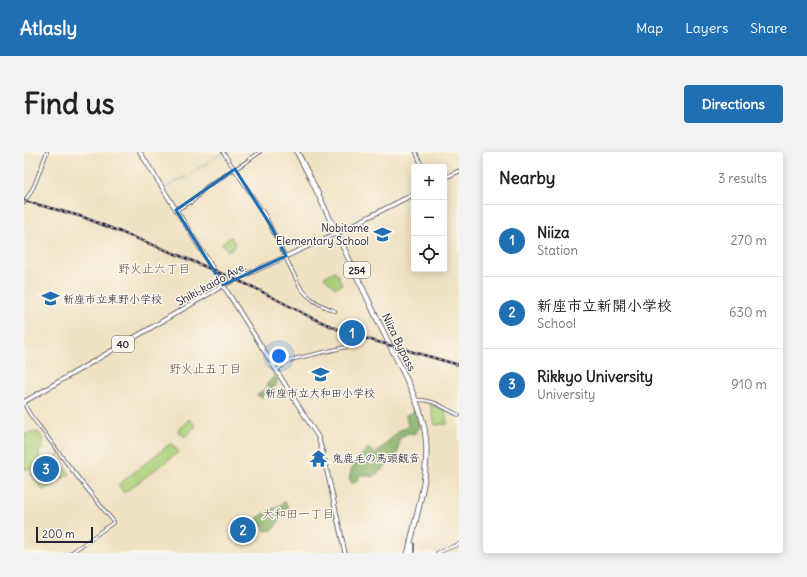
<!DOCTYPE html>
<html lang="en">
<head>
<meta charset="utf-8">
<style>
	body { margin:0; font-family:Delius,"Klee One",sans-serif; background:#f2f2f2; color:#202124 }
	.controls { position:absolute; right:12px; top:12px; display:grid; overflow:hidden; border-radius:4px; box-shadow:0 2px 10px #0003 }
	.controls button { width:36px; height:36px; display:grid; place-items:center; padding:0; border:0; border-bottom:1px solid #e0e0e0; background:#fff; color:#202124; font:20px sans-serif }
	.scale { position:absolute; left:12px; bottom:10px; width:57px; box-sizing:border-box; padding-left:4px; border:2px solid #22223b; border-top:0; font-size:11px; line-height:14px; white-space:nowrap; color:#22223b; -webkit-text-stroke:3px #fbf7ec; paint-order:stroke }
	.you { position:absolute; left:255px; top:204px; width:14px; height:14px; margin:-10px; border:3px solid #fff; border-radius:50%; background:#1a73e8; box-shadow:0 0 0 6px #1a73e833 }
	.badge { display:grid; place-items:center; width:26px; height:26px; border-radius:50%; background:#1f6fb2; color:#fff; font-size:13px; font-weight:700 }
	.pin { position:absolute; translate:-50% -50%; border:2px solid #fff; box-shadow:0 1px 4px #0006 }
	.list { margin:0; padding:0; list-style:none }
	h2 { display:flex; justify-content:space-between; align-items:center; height:52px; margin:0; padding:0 16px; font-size:17px }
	h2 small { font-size:13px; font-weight:400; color:#757577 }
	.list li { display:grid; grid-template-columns:26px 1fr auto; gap:12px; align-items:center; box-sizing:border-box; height:72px; padding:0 16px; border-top:1px solid #e0e0e0 }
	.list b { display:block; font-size:15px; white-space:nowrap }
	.list p { margin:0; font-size:13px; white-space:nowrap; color:#757577 }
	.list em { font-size:13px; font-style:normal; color:#757577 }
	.icon { flex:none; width:22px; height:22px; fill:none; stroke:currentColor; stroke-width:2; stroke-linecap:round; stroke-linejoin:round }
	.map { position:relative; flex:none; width:435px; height:401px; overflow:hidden; border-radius:4px }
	header { display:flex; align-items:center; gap:24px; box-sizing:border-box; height:56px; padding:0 20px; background:#1f6fb2; color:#fff }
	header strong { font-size:19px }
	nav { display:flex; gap:22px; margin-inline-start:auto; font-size:14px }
	.intro { display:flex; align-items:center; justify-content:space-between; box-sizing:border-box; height:96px; padding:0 24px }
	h1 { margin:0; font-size:28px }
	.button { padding:10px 18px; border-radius:4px; background:#1f6fb2; color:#fff; font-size:14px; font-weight:700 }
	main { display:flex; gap:24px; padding:0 24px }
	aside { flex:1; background:#fff; border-radius:4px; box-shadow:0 2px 10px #0003 }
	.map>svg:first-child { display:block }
</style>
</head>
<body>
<header>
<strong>Atlasly</strong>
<nav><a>Map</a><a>Layers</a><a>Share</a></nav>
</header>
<div class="intro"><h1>Find us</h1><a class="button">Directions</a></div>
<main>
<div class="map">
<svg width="435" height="401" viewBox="0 0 435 401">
	<rect width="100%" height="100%" fill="#fbf7ec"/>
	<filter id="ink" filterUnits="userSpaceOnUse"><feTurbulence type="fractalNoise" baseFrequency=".025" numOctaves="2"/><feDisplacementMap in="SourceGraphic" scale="8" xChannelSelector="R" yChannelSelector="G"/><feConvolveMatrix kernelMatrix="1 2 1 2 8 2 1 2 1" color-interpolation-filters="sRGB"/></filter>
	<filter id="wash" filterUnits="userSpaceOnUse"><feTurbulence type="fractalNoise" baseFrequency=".012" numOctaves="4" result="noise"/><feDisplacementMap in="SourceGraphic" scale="16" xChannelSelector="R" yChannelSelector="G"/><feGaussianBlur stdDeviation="0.9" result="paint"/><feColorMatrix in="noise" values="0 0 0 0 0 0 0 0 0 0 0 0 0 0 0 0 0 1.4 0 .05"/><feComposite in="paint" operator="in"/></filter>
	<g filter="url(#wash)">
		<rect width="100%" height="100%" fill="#f0e1c2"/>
		<!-- green -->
		<path fill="#abcf79" stroke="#66785a" d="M207,85L212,93L204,99L198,91Z
			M311,119L312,120L318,132L311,136L300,125Z
			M406,252L421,258L423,272L411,273Z
			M165,267L172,274L161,285L154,279Z
			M14,280L20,286L18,297L15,299V314L9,317H0V282Z
			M147,291L155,300L100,341L94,333Z
			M34,303L46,322L19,338L7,321Z"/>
		<!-- forest -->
		<path fill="#88b269" stroke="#556a52" d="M250,224L254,226C253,235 246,243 238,246L233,243L244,235L243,232Z
			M389,252L396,275L391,282L384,281L376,286L373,305L349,325L337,322L334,328L329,332L325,328L328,314L344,296L351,302L376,278L384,275L382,263L390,260Z
			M261,350L266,359L255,369L249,378L241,379L233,366Z"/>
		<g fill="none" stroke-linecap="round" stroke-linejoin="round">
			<!-- stream -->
			<path stroke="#5ca1d1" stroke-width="1" d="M189,7L196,2
				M166,22L186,9
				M144,35L156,27H158L162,25"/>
		</g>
	</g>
	<g filter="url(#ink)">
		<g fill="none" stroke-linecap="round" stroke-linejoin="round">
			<defs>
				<path id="minor" d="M199,0L241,63L275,133C284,147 295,153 311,159
					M392,0L398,15
					M0,51L10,34L23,0
					M152,58L169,49L182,35L222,10L236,0
					M252,219L261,211L270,207L322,195
					M394,248C409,247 421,257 435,263
					M0,249C3,262 14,272 22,283C43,313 66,341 90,370L47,401
					M413,401L435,392"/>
				<path id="major" d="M116,0L294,285L300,305L321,401
					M420,26L435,19
					M0,250L200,133L315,80L390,42"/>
				<path id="highway" d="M273,0L287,27C310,76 334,126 357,175C365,191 373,208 381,224C391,245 400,265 402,288C405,324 392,365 384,401
					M388,401V393"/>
			</defs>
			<!-- minor casing -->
			<use href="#minor" stroke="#413f4f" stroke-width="4"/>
			<!-- major casing -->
			<use href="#major" stroke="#413f4f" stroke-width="5"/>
			<!-- highway casing -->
			<use href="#highway" stroke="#413f4f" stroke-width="6"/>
			<!-- minor -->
			<use href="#minor" stroke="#fff" stroke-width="2.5"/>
			<!-- major -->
			<use href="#major" stroke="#fff" stroke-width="3.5"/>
			<!-- highway -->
			<use href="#highway" stroke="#fff" stroke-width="4.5"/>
			<defs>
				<path id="rail" d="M0,49L23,55L59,65L154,103L231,136L288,166L316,178L340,186L435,213"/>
			</defs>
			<!-- rail casing -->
			<use href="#rail" stroke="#22223b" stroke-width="2.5"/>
			<!-- rail -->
			<use href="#rail" stroke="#fbf7ec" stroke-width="1" stroke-dasharray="3" stroke-linecap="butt"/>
		</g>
	</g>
	<!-- marked area -->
	<path fill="none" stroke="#1f6fb2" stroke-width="3" stroke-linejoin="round" d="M211,17L247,74L262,104L199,133L152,58Z"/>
	<!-- icons -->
	<defs>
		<symbol id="school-bare" viewBox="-9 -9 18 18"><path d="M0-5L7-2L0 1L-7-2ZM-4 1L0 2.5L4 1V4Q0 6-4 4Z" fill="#1f6fb2" stroke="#fbf7ec" stroke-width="2.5" paint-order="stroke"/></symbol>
		<symbol id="temple-bare" viewBox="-9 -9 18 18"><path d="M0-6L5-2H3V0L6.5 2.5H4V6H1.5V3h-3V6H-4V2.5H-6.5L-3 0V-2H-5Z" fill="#1f6fb2" stroke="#fbf7ec" stroke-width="2.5" paint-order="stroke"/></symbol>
	</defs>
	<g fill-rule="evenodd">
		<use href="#school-bare" x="346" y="70" width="25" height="25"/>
		<use href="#school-bare" x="14" y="134" width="25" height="25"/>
		<use href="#school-bare" x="284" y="210" width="25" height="25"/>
		<use href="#temple-bare" x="282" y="294" width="25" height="25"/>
	</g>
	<g text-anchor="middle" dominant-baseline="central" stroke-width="3" stroke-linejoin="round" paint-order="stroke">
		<!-- shield labels -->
		<g fill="#fbf7ec" stroke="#636270" stroke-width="1">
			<rect x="320" y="110" width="26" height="16" rx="3"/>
			<rect x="88" y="184" width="22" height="16" rx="3"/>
		</g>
		<g font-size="10" font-weight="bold" fill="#22223b">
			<text x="333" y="118">254</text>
			<text x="99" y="192">40</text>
		</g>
		<!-- poi labels -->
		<g font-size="11" fill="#22223b" stroke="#fbf7ec" text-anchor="start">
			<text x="345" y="76" text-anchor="end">Nobitome<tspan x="345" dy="13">Elementary School</tspan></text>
			<text x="39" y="147">新座市立東野小学校</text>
			<text x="296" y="241" text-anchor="middle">新座市立大和田小学校</text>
			<text x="308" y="306">鬼鹿毛の馬頭観音</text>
		</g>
		<!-- street labels -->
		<g font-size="11" fill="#22223b" stroke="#fbf7ec">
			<text transform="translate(187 132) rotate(-29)">Shiki-kaido Ave.</text>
			<text transform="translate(375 190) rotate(64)">Niiza Bypass</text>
		</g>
		<!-- neighbourhood labels -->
		<g font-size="12" fill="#65524b" stroke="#fbf7ec">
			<text x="130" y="116">野火止六丁目</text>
			<text x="181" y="216">野火止五丁目</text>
			<text x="274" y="361">大和田一丁目</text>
		</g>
	</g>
</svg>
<div class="controls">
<button>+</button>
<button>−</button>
<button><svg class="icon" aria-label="locate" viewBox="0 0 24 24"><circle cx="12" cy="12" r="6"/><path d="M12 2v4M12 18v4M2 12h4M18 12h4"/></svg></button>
</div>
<div class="scale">200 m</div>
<div class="you"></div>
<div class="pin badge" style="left:328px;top:181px">1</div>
<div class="pin badge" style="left:219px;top:378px">2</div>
<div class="pin badge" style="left:22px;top:317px">3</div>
</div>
<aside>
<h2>Nearby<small>3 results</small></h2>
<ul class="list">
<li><span class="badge">1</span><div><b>Niiza</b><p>Station</p></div><em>270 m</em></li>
<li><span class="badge">2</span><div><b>新座市立新開小学校</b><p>School</p></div><em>630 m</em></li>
<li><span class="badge">3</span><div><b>Rikkyo University</b><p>University</p></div><em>910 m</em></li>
</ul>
</aside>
</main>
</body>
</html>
